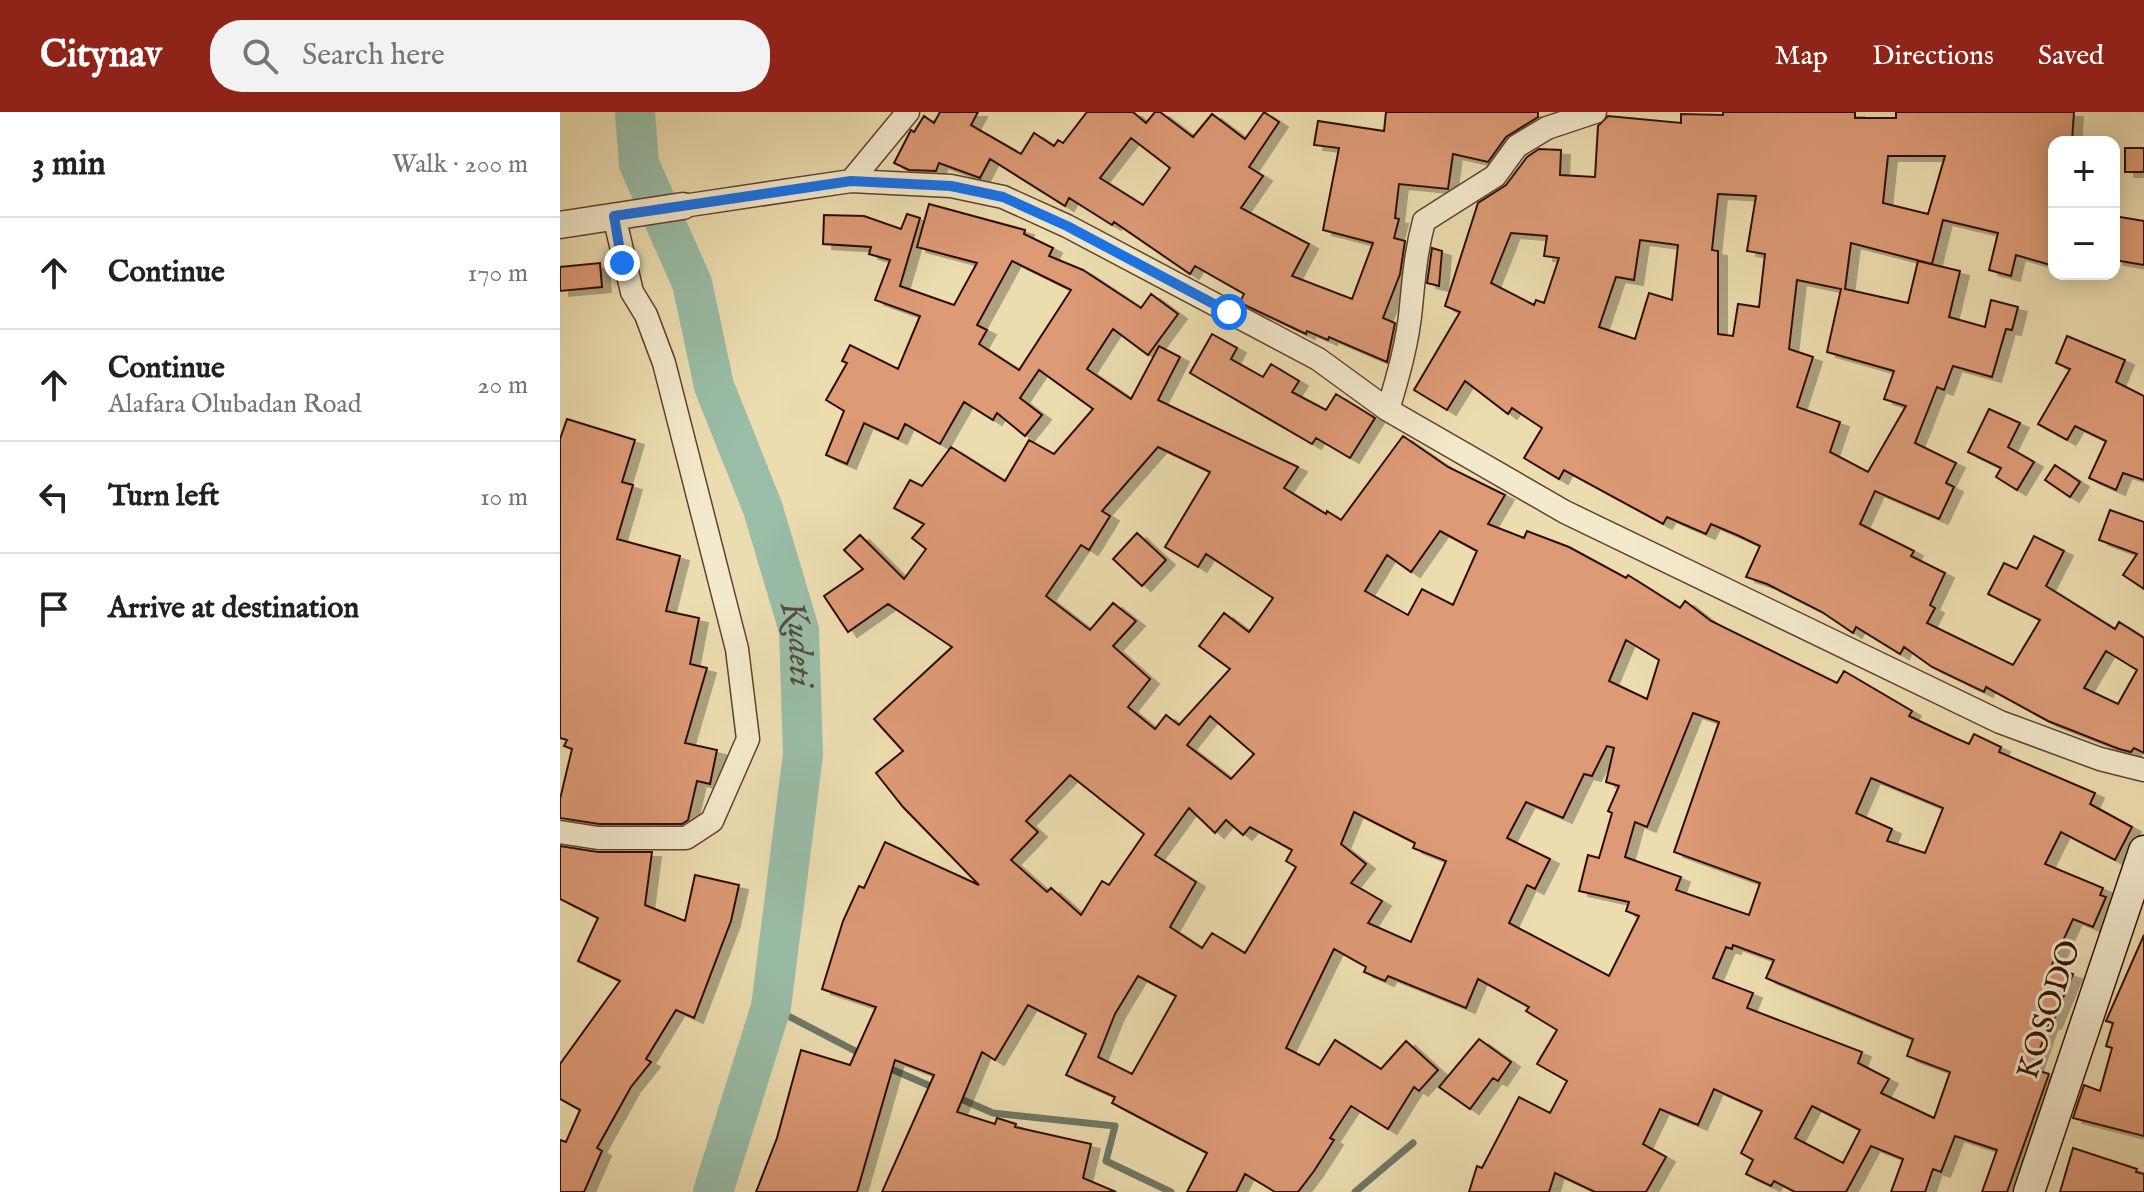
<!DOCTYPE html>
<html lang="en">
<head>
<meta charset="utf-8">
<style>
	body { margin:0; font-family:"IM FELL English",serif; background:#f2f2f2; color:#202124 }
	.controls { position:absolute; right:24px; top:24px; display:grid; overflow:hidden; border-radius:16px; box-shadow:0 4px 20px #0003 }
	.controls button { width:72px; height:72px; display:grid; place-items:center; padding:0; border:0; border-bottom:2px solid #e0e0e0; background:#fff; color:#202124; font:40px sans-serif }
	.stop { position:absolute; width:24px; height:24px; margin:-18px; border:6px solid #1a73e8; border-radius:50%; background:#fff }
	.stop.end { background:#1a73e8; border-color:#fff; box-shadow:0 2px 8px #0008 }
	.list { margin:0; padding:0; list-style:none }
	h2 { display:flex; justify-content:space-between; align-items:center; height:104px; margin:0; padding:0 32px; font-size:34px }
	h2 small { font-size:26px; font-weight:400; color:#757577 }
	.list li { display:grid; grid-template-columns:52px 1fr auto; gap:24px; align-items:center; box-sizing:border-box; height:112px; padding:0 32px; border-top:2px solid #e0e0e0 }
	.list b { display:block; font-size:30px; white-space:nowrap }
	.list p { margin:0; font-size:26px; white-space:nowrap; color:#757577 }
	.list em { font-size:26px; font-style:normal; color:#757577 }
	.icon { flex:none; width:44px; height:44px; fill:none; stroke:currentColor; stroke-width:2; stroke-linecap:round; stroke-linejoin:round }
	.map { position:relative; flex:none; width:1584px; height:1080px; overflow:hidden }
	header { display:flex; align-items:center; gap:48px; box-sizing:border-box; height:112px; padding:0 40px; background:#8f2418; color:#fff }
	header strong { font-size:38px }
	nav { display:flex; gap:44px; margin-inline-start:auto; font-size:28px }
	.search { width:560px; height:72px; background:#f2f2f2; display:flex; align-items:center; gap:20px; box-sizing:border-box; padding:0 28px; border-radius:32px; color:#757577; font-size:30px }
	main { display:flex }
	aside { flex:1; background:#fff }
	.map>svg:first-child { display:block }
</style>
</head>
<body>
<header>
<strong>Citynav</strong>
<div class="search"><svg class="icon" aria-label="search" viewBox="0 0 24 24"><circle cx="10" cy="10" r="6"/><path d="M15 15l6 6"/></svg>Search here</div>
<nav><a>Map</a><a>Directions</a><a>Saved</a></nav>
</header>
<main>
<aside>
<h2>3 min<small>Walk · 200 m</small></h2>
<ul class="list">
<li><svg class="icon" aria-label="ahead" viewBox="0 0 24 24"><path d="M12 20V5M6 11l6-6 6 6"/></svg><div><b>Continue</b></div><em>170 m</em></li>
<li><svg class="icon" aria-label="ahead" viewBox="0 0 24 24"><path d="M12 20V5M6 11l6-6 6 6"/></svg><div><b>Continue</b><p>Alafara Olubadan Road</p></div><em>20 m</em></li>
<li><svg class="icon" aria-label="left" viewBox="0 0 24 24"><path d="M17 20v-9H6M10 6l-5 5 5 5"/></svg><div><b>Turn left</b></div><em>10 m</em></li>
<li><svg class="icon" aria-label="arrive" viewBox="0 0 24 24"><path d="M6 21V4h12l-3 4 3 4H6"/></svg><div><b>Arrive at destination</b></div></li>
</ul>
</aside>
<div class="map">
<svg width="1584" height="1080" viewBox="0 0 1584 1080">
	<defs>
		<filter id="shadow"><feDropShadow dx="9" dy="5" stdDeviation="0" flood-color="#0004"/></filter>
	</defs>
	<rect width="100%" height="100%" fill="#ecddb0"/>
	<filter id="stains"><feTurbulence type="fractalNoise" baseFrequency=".0025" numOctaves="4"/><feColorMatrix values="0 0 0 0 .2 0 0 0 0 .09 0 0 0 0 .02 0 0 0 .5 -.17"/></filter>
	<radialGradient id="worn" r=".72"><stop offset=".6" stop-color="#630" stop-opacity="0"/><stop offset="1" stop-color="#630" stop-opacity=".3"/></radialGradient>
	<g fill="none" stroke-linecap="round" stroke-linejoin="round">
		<!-- stream -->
		<path stroke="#6f7865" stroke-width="7" d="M211,895L303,943
			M324,954L375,976
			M394,984L433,1001L555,1014L546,1049L611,1080
			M795,1080L853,1031"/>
		<!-- river -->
		<path stroke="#99bda7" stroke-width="40" id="s1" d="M75,0L79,52L132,171L154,274L203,397L239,518L243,642L211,895L153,1080"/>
	</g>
	<!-- building -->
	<path fill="#dc9a76" stroke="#2f1001" stroke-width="2" fill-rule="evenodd" filter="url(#shadow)" d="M380,0H418L411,13L461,42L474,21L494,34L498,28L503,31L527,0H573L586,11L595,0H600L633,25L652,2L685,27L704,0L719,10L689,55L703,64L681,96L749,132L732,164L792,187L813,131L763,118L779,36L754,33L758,9L824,19L826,0H978V5L946,25L928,50L893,42L888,77L839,72L835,106L839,107L834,126L845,129L840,162L823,206L835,211L827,250L769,225L768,228L747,219L746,222L689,195L680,190L684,182L635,154L630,162L554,110L552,113L509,86L505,94L430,47L420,66L379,51L376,59L349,58L334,51L351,18L354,20L364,4L374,11ZM571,26L610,56L583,93L540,66Z
		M1163,0H1295V6H1336V0H1514L1512,30H1494V154L1456,143L1451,164L1429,158L1438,121L1383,108L1372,152L1291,131L1285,177L1348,191L1358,149L1400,159L1389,205L1425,215L1431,188L1458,195L1452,218L1446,217L1432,265L1393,254L1384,278L1377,275L1355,331L1396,351L1386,371L1394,375L1379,407L1315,379L1300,412L1354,439L1351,444L1385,461L1370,493L1375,496L1367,511L1453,553L1480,508L1428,482L1444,451L1457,457L1474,424L1504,439L1486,474L1555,517L1559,510L1584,526V641L1574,636L1571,640L1559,637L1488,609L1426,575L1424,580L1372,555L1344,535L1340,542L1296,515L1293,521L1262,500L1207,472L1186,465L1200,434L1177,423L1151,412L1146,422L1107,405L1103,412L1004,358L999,367L964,346L982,316L952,296L948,302L905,269L887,298L854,278L900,200L885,194L918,91L946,73L967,45L979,37L1001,38L1000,63L1035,65L1038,14L1048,4L1121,11V2L1163,3ZM1328,44H1385L1368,102L1323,91ZM1158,82L1196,84L1187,139L1205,142L1199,195L1178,192L1173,224L1158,222V139L1152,138ZM951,121L987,124L984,144L999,146L984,191L976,188L974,193L931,171ZM1080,128L1118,133L1112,188L1089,181L1075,227L1039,215L1056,165L1074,168ZM1237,168L1281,177L1267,240L1334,259L1324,287L1346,294L1308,360L1270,340L1280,310L1237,295L1253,245L1229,237ZM1546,539L1577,558L1558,592L1524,576Z
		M1565,36H1584V60H1565Z
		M369,92L465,118L464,122L493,136L489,144L523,158L581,196L591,182L618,202L588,243L553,217L527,257L571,287L599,234L620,245L598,288L738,355L724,376L766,402L767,399L781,408L843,324L888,355L945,383L928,412L964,426L967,419L1009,435L1066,466L1068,463L1120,496L1125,489L1151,509L1277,571L1284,559L1352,599L1349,604L1391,624L1409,632L1414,622L1441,635L1439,640L1535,681L1530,692L1572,715L1555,748L1501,720L1485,752L1543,776L1540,783L1546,785L1533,815L1513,807L1491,855L1513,862L1492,912L1489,911L1473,957L1489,962L1447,1080H1422L1437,1038L1395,1024L1381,1060L1373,1057L1365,1080H1331L1343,1047L1311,1034L1286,1080H1235L1214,1069L1211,1074L1186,1062L1193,1048L1181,1041L1202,999L1154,977L1138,1013L1100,997L1083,1032L1106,1045L1086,1080H1035L995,1061L989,1080H909L917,1054L922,1056L959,985L990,1001L1007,969L977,952L997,918L966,899L969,895L918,867L906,896L828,864L825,869L804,860L806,855L774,837L726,936L759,953L775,928L821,957L846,929L878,958L859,979L854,975L828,1017L791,994L770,1026L774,1028L754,1059L738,1080H715L685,1062L676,1080H627L647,1041L552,991L555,985L506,963L526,922L468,893L435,948L422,940L397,1000L435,1012L437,1006L456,1012L455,1015L531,1032L523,1066L556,1080H322L374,963L335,948L297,1080H196L217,1026L241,938L290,953L316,895L262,877L283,809L299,774L304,776L325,730L419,773L343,695L316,661L343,639L314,607L392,535L328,492L288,520L264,484L303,457L284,438L300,423L344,467L366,437L352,426L364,412L334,396L350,368L362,374L391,335L445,369L469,328L494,342L533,297L479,258L460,286L482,303L465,324L437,301L433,308L404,290L380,332L345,312L338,327L304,311L287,352L266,343L284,299L266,288L287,251L282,249L290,233L338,257L360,204L315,188L330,148L309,142L311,135L263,132L264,103L304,104L341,117L347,102L360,106L340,174L394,193L417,151L357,135ZM452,149L511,178L459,258L419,232L427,218L417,213ZM598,335L650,360L605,435L638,455L646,442L713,486L689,520L664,501L639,534L670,557L619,613L606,603L595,617L568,595L590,567L553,534L576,509L553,491L530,518L486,484L521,433L529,438L550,404L542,399ZM880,419L917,439L893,493L862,477L848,503L805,479L827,443L851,460ZM1066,528L1099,548L1087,587L1049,569ZM1133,601L1159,610L1114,740L1200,771L1189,803L1116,778L1121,765L1065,745L1075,710L1087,715ZM650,604L694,642L671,667L627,633ZM1047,634L1054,636L1046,670L1059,674L1048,699L1052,701L1039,746L1028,743L1019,779L1069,790L1066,799L1079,804L1049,864L949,811L967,773L975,777L990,747L947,726L966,690L1003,706L1024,662L1032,664ZM510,663L584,722L549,773L542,769L521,803L491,776L487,780L451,748L478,720L466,709ZM1311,666L1383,696L1365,741L1327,729L1332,717L1296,701ZM629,696L655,721L666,708L683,723L690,715L732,738L726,749L736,755L685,841L652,821L642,836L610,815L636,770L595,743ZM794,700L855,731L853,736L886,749L851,830L808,811L822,789L791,771L806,752L781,732ZM1173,833L1214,848L1206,866L1353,927L1347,944L1390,960L1374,1006L1321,981L1329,967L1298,951L1302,940L1187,896L1193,881L1153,866L1166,835L1172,837ZM578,864L616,884L572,962L538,945L555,902ZM1252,994L1300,1018L1283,1051L1235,1026Z
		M1554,104L1584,109V153L1554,148Z
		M872,136L882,139L879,174L867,171Z
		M40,151L42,175L0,179V155Z
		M652,222L677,236L671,247L703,265L711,252L739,269L732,280L766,298L776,282L815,306L790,346L756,326L752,332L630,261Z
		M1507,224L1565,248L1556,270L1584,284V368L1563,361L1556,378L1529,366L1546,329L1515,314L1507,328L1478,312L1510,257L1496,251Z
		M1429,297L1460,311L1448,335L1474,350L1457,378L1436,365L1441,356L1408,340Z
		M7,307L75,328L62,370L73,373L57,427L120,444L106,499L139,506L130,552L147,556L125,631L157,638L150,672L137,669L128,708L122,712H39L0,706V687L12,637L4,634L7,628L0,626V327Z
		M1495,353L1520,370L1510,385L1485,368Z
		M1550,398L1584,410V477L1563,463L1577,442L1539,428Z
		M577,421L606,448L582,474L553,447Z
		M0,734L38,740H92L85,793L125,809L135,763L179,773L171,809L134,906L116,898L86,947L91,950L71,975L37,1036L42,1039L24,1080H0V1028L6,1030L20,998L0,987V952L60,869L18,849L38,806L0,787Z
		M1584,823V1024L1513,1006L1524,973L1540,979L1552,936L1546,934L1553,911L1546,909Z
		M919,927L951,950L938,969L933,966L910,997L879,975Z
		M1513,1036L1577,1057L1576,1060L1584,1062V1080H1500Z"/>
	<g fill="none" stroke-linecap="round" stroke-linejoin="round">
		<defs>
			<path id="minor" d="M291,69L348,0
				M123,94L291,69L391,74L443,85L507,114L758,247L828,298L1005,400L1440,610L1540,647L1584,658
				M828,298C838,264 848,230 851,195C854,164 856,139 864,109L935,64L957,34L987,16L1035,0
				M0,720L38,726H126L152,709L188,627L177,537L104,251L86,203L72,180L54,104"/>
			<path id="tertiary" d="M0,113L123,94"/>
			<path id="secondary" d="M1469,1080L1584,739"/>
		</defs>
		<!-- minor casing -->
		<use href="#minor" stroke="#5e432d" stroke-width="25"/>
		<!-- tertiary casing -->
		<use href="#tertiary" stroke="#5e432d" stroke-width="29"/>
		<!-- secondary casing -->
		<use href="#secondary" stroke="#2f1001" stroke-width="33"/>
		<!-- minor -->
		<use href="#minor" stroke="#f3e9cc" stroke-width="22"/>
		<!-- tertiary -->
		<use href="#tertiary" stroke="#f3e9cc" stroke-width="26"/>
		<!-- secondary -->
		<use href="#secondary" stroke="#f3e9cc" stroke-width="30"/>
	</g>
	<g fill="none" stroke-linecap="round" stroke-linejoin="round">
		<!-- route -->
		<path stroke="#1a73e8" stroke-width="10" d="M62,151L54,104L291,69L391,74L443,85L507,114L669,200"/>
	</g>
	<g text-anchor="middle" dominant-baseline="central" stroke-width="6" stroke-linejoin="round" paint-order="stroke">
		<!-- street labels -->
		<g font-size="32" fill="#2f1001" stroke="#f3e9cc">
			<text transform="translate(1490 898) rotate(-72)">KOSODO</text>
		</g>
		<!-- water labels -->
		<g font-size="34" font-style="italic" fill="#544d3b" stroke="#f3e9cc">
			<text stroke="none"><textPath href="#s1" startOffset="560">Kudeti</textPath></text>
		</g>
	</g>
	<rect width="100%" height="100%" filter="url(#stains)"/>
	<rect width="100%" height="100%" fill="url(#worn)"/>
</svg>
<div class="controls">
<button>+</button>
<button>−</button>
</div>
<div class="stop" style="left:669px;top:200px"></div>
<div class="stop end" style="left:62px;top:151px"></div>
</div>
</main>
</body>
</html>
